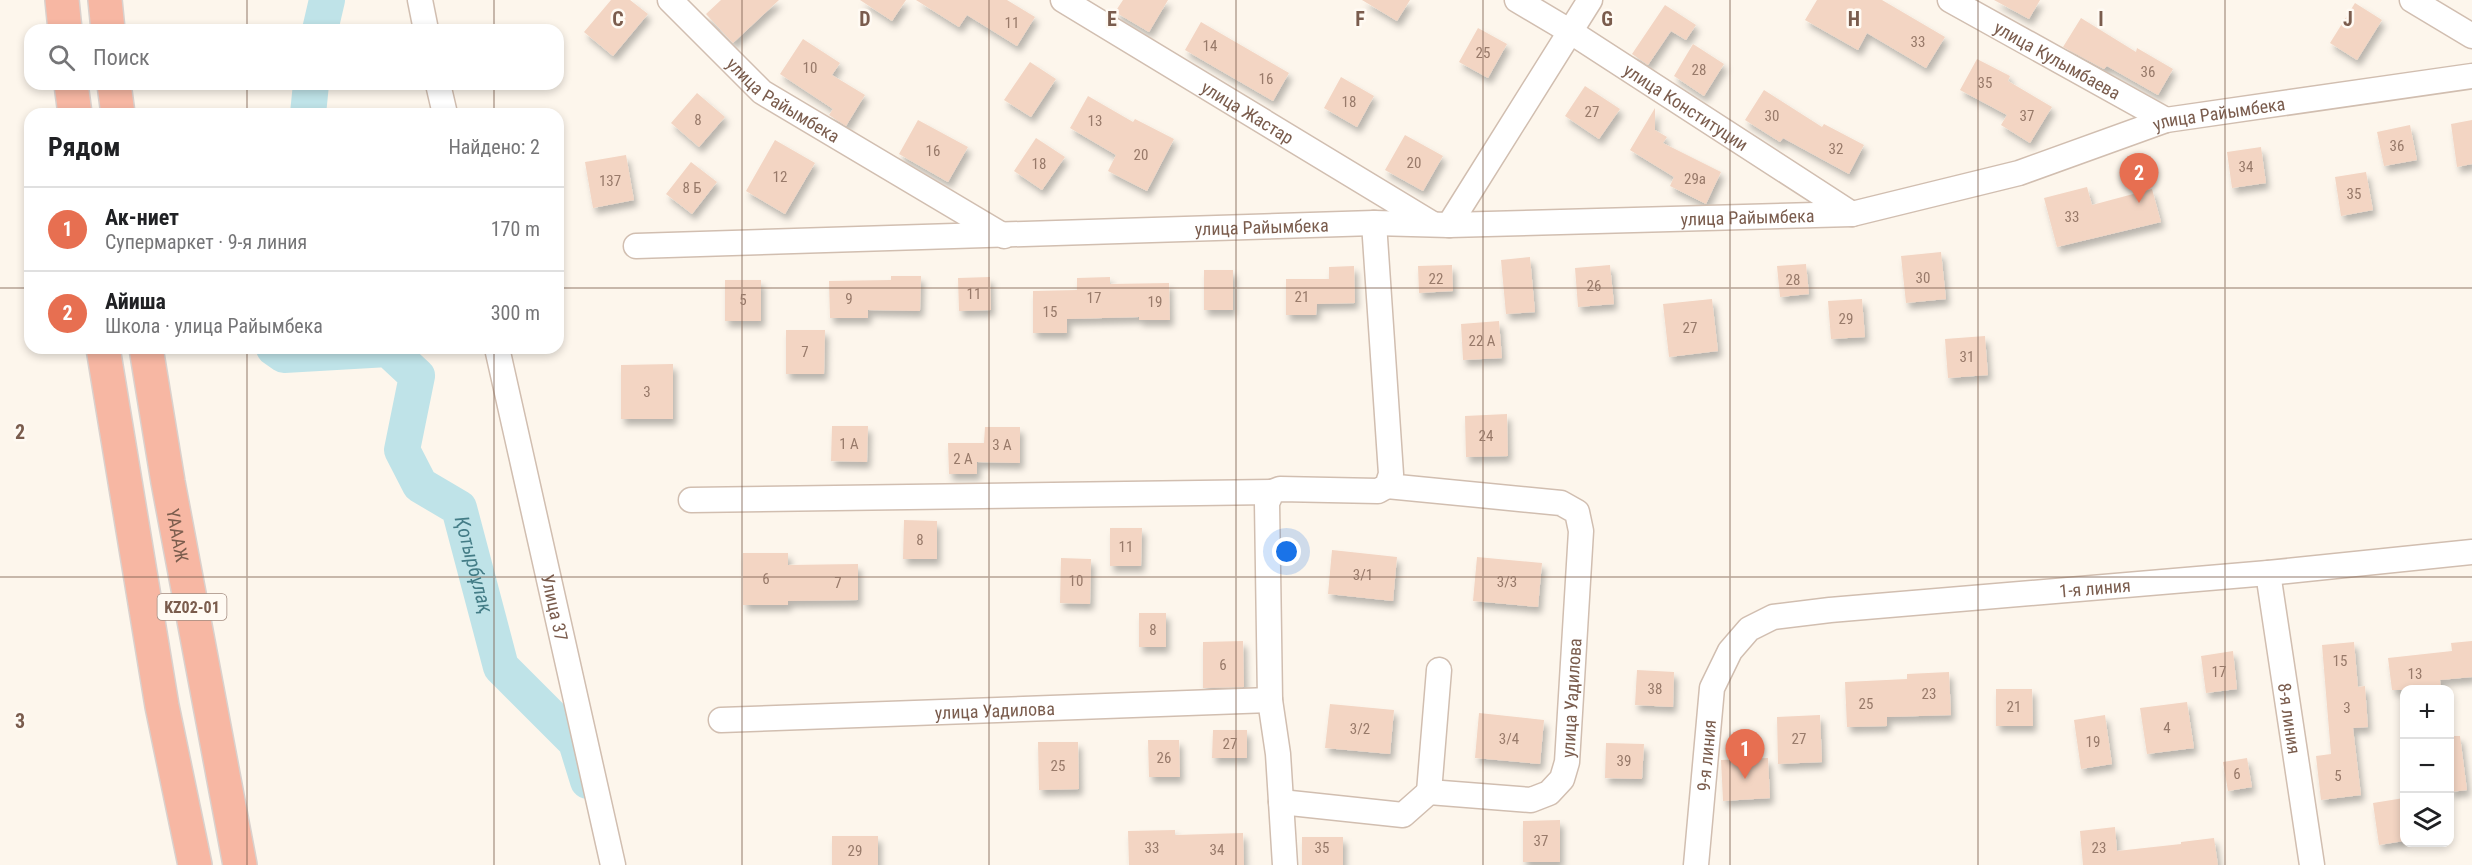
<!DOCTYPE html>
<html lang="ru">
<head>
<meta charset="utf-8">
<style>
	body { margin:0; font-family:"Roboto Condensed",sans-serif; background:#f2f2f2; color:#202124 }
	.controls { position:absolute; right:18px; bottom:18px; display:grid; overflow:hidden; border-radius:12px; box-shadow:0 3px 9px #0003 }
	.controls button { width:54px; height:54px; display:grid; place-items:center; padding:0; border:0; border-bottom:2px solid #e0e0e0; background:#fff; color:#202124; font:30px sans-serif }
	.you { position:absolute; left:1287px; top:552px; width:21px; height:21px; margin:-15px; border:4px solid #fff; border-radius:50%; background:#1a73e8; box-shadow:0 0 0 9px #1a73e833 }
	.badge { display:grid; place-items:center; width:39px; height:39px; border-radius:50%; background:#e76f51; color:#fff; font-size:20px; font-weight:700 }
	.pin { position:absolute; translate:-50% -50px; filter:drop-shadow(0 2px 3px #0008) }
	.pin::after { content:''; position:absolute; top:32px; width:21px; height:18px; background:inherit; clip-path:polygon(0 0,100% 0,50% 100%) }
	.list { margin:0; padding:0; list-style:none }
	h2 { display:flex; justify-content:space-between; align-items:center; height:78px; margin:0; padding:0 24px; font-size:26px }
	h2 small { font-size:20px; font-weight:400; color:#757577 }
	.list li { display:grid; grid-template-columns:39px 1fr auto; gap:18px; align-items:center; box-sizing:border-box; height:84px; padding:0 24px; border-top:2px solid #e0e0e0 }
	.list b { display:block; font-size:22px; white-space:nowrap }
	.list p { margin:0; font-size:20px; white-space:nowrap; color:#757577 }
	.list em { font-size:20px; font-style:normal; color:#757577 }
	.icon { flex:none; width:33px; height:33px; fill:none; stroke:currentColor; stroke-width:2; stroke-linecap:round; stroke-linejoin:round }
	.map { position:relative; flex:none; width:2472px; height:865px; overflow:hidden }
	.search { position:absolute; background:#fff; box-shadow:0 3px 9px #0003; left:24px; top:24px; width:540px; height:66px; display:flex; align-items:center; gap:15px; box-sizing:border-box; padding:0 21px; border-radius:18px; color:#757577; font-size:22px }
	.panel { position:absolute; background:#fff; box-shadow:0 3px 9px #0003; left:24px; top:108px; width:540px; height:246px; border-radius:18px }
	.map>svg:first-child { display:block }
</style>
</head>
<body>
<div class="map">
<svg width="2472" height="865" viewBox="0 0 2472 865">
	<defs>
		<filter id="shadow"><feDropShadow dx="3.5" dy="6" stdDeviation="3" flood-color="#0004"/></filter>
	</defs>
	<rect width="100%" height="100%" fill="#fdf6ec"/>
	<g fill="none" stroke-linecap="round" stroke-linejoin="round">
		<!-- river -->
		<g stroke="#bfe3e8" stroke-width="36">
			<path d="M320,30L327,0"/>
			<path d="M308,114L311,84"/>
			<path id="s1" d="M274,348L284,355L388,349L417,376L402,450L420,485L459,508L501,667L576,742L588,781"/>
		</g>
	</g>
	<!-- building -->
	<path fill="#f3d5c3" filter="url(#shadow)" d="M611,0H630L648,14L613,56L584,32Z
		M721,0H779L733,43L706,14Z
		M860,0H906L892,21Z
		M916,0H1007L1035,17L1017,46L967,15L959,27Z
		M1123,0H1168L1149,32L1115,12Z
		M1362,0H1410L1397,21Z
		M1817,0H1882L1945,37L1926,68L1867,33L1858,50L1805,20Z
		M1994,0H2040L2029,19Z
		M2355,3L2382,20L2357,60L2330,43Z
		M1665,5L1696,25L1686,40L1671,31L1648,65L1632,54Z
		M2081,18L2136,52L2137,48L2173,69L2158,95L2107,66L2104,69L2063,47Z
		M1201,22L1289,73L1273,101L1185,50Z
		M1478,28L1507,44L1488,78L1459,62Z
		M803,39L840,63L832,75L865,95L846,126L829,115L833,109L780,74Z
		M1693,44L1724,64L1704,96L1674,76Z
		M1977,59L2010,76L2008,81L2052,107L2030,143L2001,125L2007,115L1960,90Z
		M1030,62L1056,79L1031,117L1004,100Z
		M1341,77L1374,96L1357,127L1324,108Z
		M1585,86L1620,109L1599,139L1565,116Z
		M1764,90L1822,127L1824,124L1864,145L1849,174L1783,138L1780,142L1745,120Z
		M697,93L725,117L699,147L671,123Z
		M1088,96L1133,122L1135,119L1174,139L1147,191L1108,171L1116,155L1070,128Z
		M1655,108V130L1667,137L1663,143L1721,172L1706,204L1670,186L1674,177L1630,150Z
		M918,120L968,147L948,182L899,154Z
		M2472,120V164L2457,167L2451,124Z
		M2410,125L2417,160L2384,166L2377,132Z
		M1405,135L1443,156L1423,191L1385,170Z
		M1036,138L1065,157L1042,190L1014,171Z
		M775,140L815,163L785,214L746,191Z
		M2261,147L2266,183L2232,188L2227,152Z
		M626,155L634,200L593,208L585,162Z
		M691,162L717,182L692,214L666,194Z
		M2366,172L2373,210L2341,216L2335,177Z
		M2087,187L2092,205L2152,189L2161,222L2057,247L2044,198Z
		M1941,252L1946,299L1906,303L1901,256Z
		M1530,257L1535,312L1506,314L1501,260Z
		M1806,264L1809,294L1780,297L1777,266Z
		M1452,265L1453,291L1419,293L1418,266Z
		M1610,265L1614,304L1578,307L1575,268Z
		M1354,266L1355,303L1317,304L1316,315H1286V279H1329V267Z
		M1204,270H1233V310H1204Z
		M891,276H921L920,311L868,310V318H830L829,281L891,280Z
		M990,277L991,310L959,311L958,278Z
		M1110,277V284L1169,283L1170,320H1139V317L1067,319V333H1033V291L1077,290V278Z
		M725,280H761V321H725Z
		M1712,299L1718,351L1669,357L1663,304Z
		M1862,299L1865,337L1831,339L1828,301Z
		M1499,321L1502,358L1463,360L1461,324Z
		M786,330H825L824,374H786Z
		M1985,336L1988,375L1948,378L1945,339Z
		M673,364V419H621V365Z
		M1507,414L1508,456L1466,457L1465,416Z
		M832,426H868L867,462L831,461Z
		M985,427H1020V463L977,462V474H949L948,443H984Z
		M904,520L937,521V559H903Z
		M1110,528H1142L1141,566H1110Z
		M1332,550L1397,557L1393,601L1328,594Z
		M743,553H788V565L858,564V600L788,601V605H743Z
		M1477,557L1542,563L1538,607L1473,601Z
		M1061,558L1091,559L1090,604L1060,603Z
		M1139,613H1166V647H1139Z
		M1243,641L1244,687L1203,688V642Z
		M2472,641V677L2440,680L2441,690H2392L2388,658L2452,651L2451,643Z
		M2354,642L2358,687L2365,686L2368,727L2353,728L2361,795L2321,800L2316,756L2331,754L2322,645Z
		M2233,651L2237,689L2206,693L2201,656Z
		M1637,670L1674,672L1673,707L1635,705Z
		M1949,672L1951,715L1887,717V726L1847,727L1845,682L1907,679V674Z
		M1996,689H2032L2033,726H1996Z
		M2187,702L2194,748L2147,754L2140,708Z
		M1330,704L1394,710L1390,754L1325,748Z
		M1479,713L1544,720L1540,764L1475,758Z
		M1820,715L1822,762L1778,764L1777,717Z
		M2105,715L2112,764L2081,769L2074,720Z
		M1213,730H1247V758H1212Z
		M2450,736H2460L2467,790L2450,792Z
		M1148,740H1179L1180,777H1149Z
		M1038,742H1078L1079,789L1039,790Z
		M1606,743L1644,744L1642,779L1605,778Z
		M1768,758L1770,798L1723,801L1721,760Z
		M2247,758L2252,787L2228,791L2223,762Z
		M2404,798V841L2379,845L2373,803Z
		M1560,820V862H1523V821Z
		M2115,827L2117,851L2181,844V842L2214,838L2218,865H2083L2080,831Z
		M1175,830V835L1243,833L1244,865H1129L1128,831Z
		M832,836H878V865H832Z
		M1302,837H1343V865H1302Z"/>
	<g fill="none" stroke-linecap="round" stroke-linejoin="round">
		<defs>
			<g id="street">
				<path d="M420,0L426,30"/>
				<path id="s2" d="M670,0L762,92L1004,236"/>
				<path id="s3" d="M1063,0L1431,223"/>
				<path id="s4" d="M1517,0L1571,32L1852,214"/>
				<path id="s5" d="M1950,0L2166,120"/>
				<path d="M2412,0L2472,36"/>
				<path d="M438,84L445,114"/>
				<path d="M1449,225L1590,0"/>
				<path id="s6" d="M636,246L1374,223L1449,225L1852,214L2019,173L2166,120L2472,76"/>
				<path id="s7" d="M497,348L613,865"/>
				<path d="M691,500L1272,492"/>
				<path id="s8" d="M2268,573L2312,865"/>
				<path id="s9" d="M721,720L1270,700"/>
				<path d="M1429,792L1439,670"/>
				<path id="s10" d="M1281,802L1403,815L1429,792L1531,800L1549,793L1562,779L1567,762L1581,531L1577,512L1561,503L1387,486"/>
				<path d="M1285,865L1278,754L1270,700L1267,503L1272,492L1280,489L1378,491L1387,486L1391,474L1374,223"/>
				<path id="s11" d="M1696,865L1712,688L1730,651L1749,629L1773,617L1830,610L2268,573L2472,552"/>
			</g>
			<g id="highway">
				<path d="M62,0L65,30"/>
				<path d="M105,0L108,30"/>
				<path d="M71,84L75,114"/>
				<path d="M114,84L118,114"/>
				<path d="M103,348L162,706L195,865"/>
				<path id="s12" d="M146,348L168,482L240,865"/>
			</g>
		</defs>
		<!-- street casing -->
		<use href="#street" stroke="#d1beb0" stroke-width="27"/>
		<!-- highway casing -->
		<use href="#highway" stroke="#dad1cd" stroke-width="36"/>
		<!-- street -->
		<use href="#street" stroke="#fff" stroke-width="24"/>
		<!-- highway -->
		<use href="#highway" stroke="#f7b7a3" stroke-width="33"/>
	</g>
	<!-- grid -->
	<path fill="none" stroke="#7a5c4d" stroke-width="1.5" stroke-opacity="0.55" d="M247,0V30M494,0V30M742,0V865M989,0V865M1236,0V865M1483,0V865M1730,0V865M1978,0V865M2225,0V865M247,84V114M494,84V114M0,288H30M558,288H2472M247,348V865M494,348V865M0,577H2472"/>
	<g text-anchor="middle" dominant-baseline="central" stroke-width="5" stroke-linejoin="round" paint-order="stroke">
		<!-- number labels -->
		<g font-size="15" fill="#987a6a">
			<text x="1012" y="23">11</text>
			<text x="1918" y="42">33</text>
			<text x="1210" y="46">14</text>
			<text x="1483" y="53">25</text>
			<text x="810" y="68">10</text>
			<text x="1699" y="70">28</text>
			<text x="2148" y="72">36</text>
			<text x="1266" y="79">16</text>
			<text x="1985" y="83">35</text>
			<text x="1349" y="102">18</text>
			<text x="1592" y="112">27</text>
			<text x="1772" y="116">30</text>
			<text x="2027" y="116">37</text>
			<text x="698" y="120">8</text>
			<text x="1095" y="121">13</text>
			<text x="2397" y="146">36</text>
			<text x="1836" y="149">32</text>
			<text x="933" y="151">16</text>
			<text x="1141" y="155">20</text>
			<text x="1414" y="163">20</text>
			<text x="1039" y="164">18</text>
			<text x="2246" y="167">34</text>
			<text x="780" y="177">12</text>
			<text x="1695" y="179">29а</text>
			<text x="610" y="181">137</text>
			<text x="692" y="188">8 Б</text>
			<text x="2354" y="194">35</text>
			<text x="2072" y="217">33</text>
			<text x="1923" y="278">30</text>
			<text x="1436" y="279">22</text>
			<text x="1793" y="280">28</text>
			<text x="1594" y="286">26</text>
			<text x="974" y="294">11</text>
			<text x="1302" y="297">21</text>
			<text x="1094" y="298">17</text>
			<text x="849" y="299">9</text>
			<text x="743" y="300">5</text>
			<text x="1155" y="302">19</text>
			<text x="1050" y="312">15</text>
			<text x="1846" y="319">29</text>
			<text x="1690" y="328">27</text>
			<text x="1482" y="341">22 А</text>
			<text x="805" y="352">7</text>
			<text x="1967" y="357">31</text>
			<text x="647" y="392">3</text>
			<text x="1486" y="436">24</text>
			<text x="849" y="444">1 А</text>
			<text x="1002" y="445">3 А</text>
			<text x="963" y="459">2 А</text>
			<text x="920" y="540">8</text>
			<text x="1126" y="547">11</text>
			<text x="1363" y="575">3/1</text>
			<text x="766" y="579">6</text>
			<text x="1076" y="581">10</text>
			<text x="1507" y="582">3/3</text>
			<text x="838" y="583">7</text>
			<text x="1153" y="630">8</text>
			<text x="2340" y="661">15</text>
			<text x="1223" y="665">6</text>
			<text x="2219" y="672">17</text>
			<text x="2415" y="674">13</text>
			<text x="1655" y="689">38</text>
			<text x="1929" y="694">23</text>
			<text x="1866" y="704">25</text>
			<text x="2014" y="707">21</text>
			<text x="2347" y="708">3</text>
			<text x="2167" y="728">4</text>
			<text x="1360" y="729">3/2</text>
			<text x="1509" y="739">3/4</text>
			<text x="1799" y="739">27</text>
			<text x="2093" y="742">19</text>
			<text x="1230" y="744">27</text>
			<text x="1164" y="758">26</text>
			<text x="1624" y="761">39</text>
			<text x="1058" y="766">25</text>
			<text x="2237" y="774">6</text>
			<text x="2338" y="776">5</text>
			<text x="1541" y="841">37</text>
			<text x="1152" y="848">33</text>
			<text x="1322" y="848">35</text>
			<text x="2099" y="848">23</text>
			<text x="1217" y="850">34</text>
			<text x="855" y="851">29</text>
		</g>
		<!-- shield labels -->
		<rect fill="#fffaf3" stroke="#a28b7f" stroke-width="1.5" x="157.5" y="594" width="69" height="26" rx="4.5"/>
		<g font-size="16" font-weight="bold" fill="#7a5c4d">
			<text x="192" y="607">KZ02-01</text>
		</g>
		<!-- street labels -->
		<g font-size="18" fill="#7a5c4d" stroke="#fffaf3">
			<text stroke="none"><textPath href="#s5" startOffset="123">улица Кулымбаева</textPath></text>
			<text stroke="none"><textPath href="#s2" startOffset="152">улица Райымбека</textPath></text>
			<text stroke="none"><textPath href="#s4" startOffset="200">улица Конституции</textPath></text>
			<text stroke="none"><textPath href="#s3" startOffset="216">улица Жастар</textPath></text>
			<text stroke="none"><textPath href="#s6" startOffset="1598">улица Райымбека</textPath></text>
			<text stroke="none"><textPath href="#s6" startOffset="1112">улица Райымбека</textPath></text>
			<text stroke="none"><textPath href="#s6" startOffset="626">улица Райымбека</textPath></text>
			<text stroke="none"><textPath href="#s12" startOffset="190">ҮАААЖ</textPath></text>
			<text stroke="none"><textPath href="#s11" startOffset="598">1-я линия</textPath></text>
			<text stroke="none"><textPath href="#s7" startOffset="266">Улица 37</textPath></text>
			<text stroke="none"><textPath href="#s10" startOffset="380">улица Уадилова</textPath></text>
			<text stroke="none"><textPath href="#s9" startOffset="274">улица Уадилова</textPath></text>
			<text stroke="none"><textPath href="#s8" startOffset="147">8-я линия</textPath></text>
			<text stroke="none"><textPath href="#s11" startOffset="110">9-я линия</textPath></text>
		</g>
		<!-- water labels -->
		<g font-size="20" font-style="italic" fill="#437c86" stroke="#fffaf3">
			<text stroke="none"><textPath href="#s1" startOffset="375">Қотырбұлақ</textPath></text>
		</g>
	</g>
	<g font-size="20" text-anchor="middle" font-weight="bold" fill="#7a5c4d" stroke="#fffaf3" stroke-width="5" stroke-linejoin="round" paint-order="stroke">
		<text x="618" y="26">C</text>
		<text x="865" y="26">D</text>
		<text x="1112" y="26">E</text>
		<text x="1360" y="26">F</text>
		<text x="1607" y="26">G</text>
		<text x="1854" y="26">H</text>
		<text x="2101" y="26">I</text>
		<text x="2348" y="26">J</text>
		<text x="20" y="439">2</text>
		<text x="20" y="728">3</text>
	</g>
</svg>
<div class="controls">
<button>+</button>
<button>−</button>
<button><svg class="icon" aria-label="layers" viewBox="0 0 24 24"><path d="M12 4l9 5-9 5-9-5zM3 14l9 5 9-5"/></svg></button>
</div>
<div class="you"></div>
<div class="pin badge" style="left:1745px;top:779px">1</div>
<div class="pin badge" style="left:2139px;top:203px">2</div>
<div class="search"><svg class="icon" aria-label="search" viewBox="0 0 24 24"><circle cx="10" cy="10" r="6"/><path d="M15 15l6 6"/></svg>Поиск</div>
<section class="panel">
<h2>Рядом<small>Найдено: 2</small></h2>
<ul class="list">
<li><span class="badge">1</span><div><b>Ак-ниет</b><p>Супермаркет · 9-я линия</p></div><em>170 m</em></li>
<li><span class="badge">2</span><div><b>Айиша</b><p>Школа · улица Райымбека</p></div><em>300 m</em></li>
</ul>
</section>
</div>
</body>
</html>
